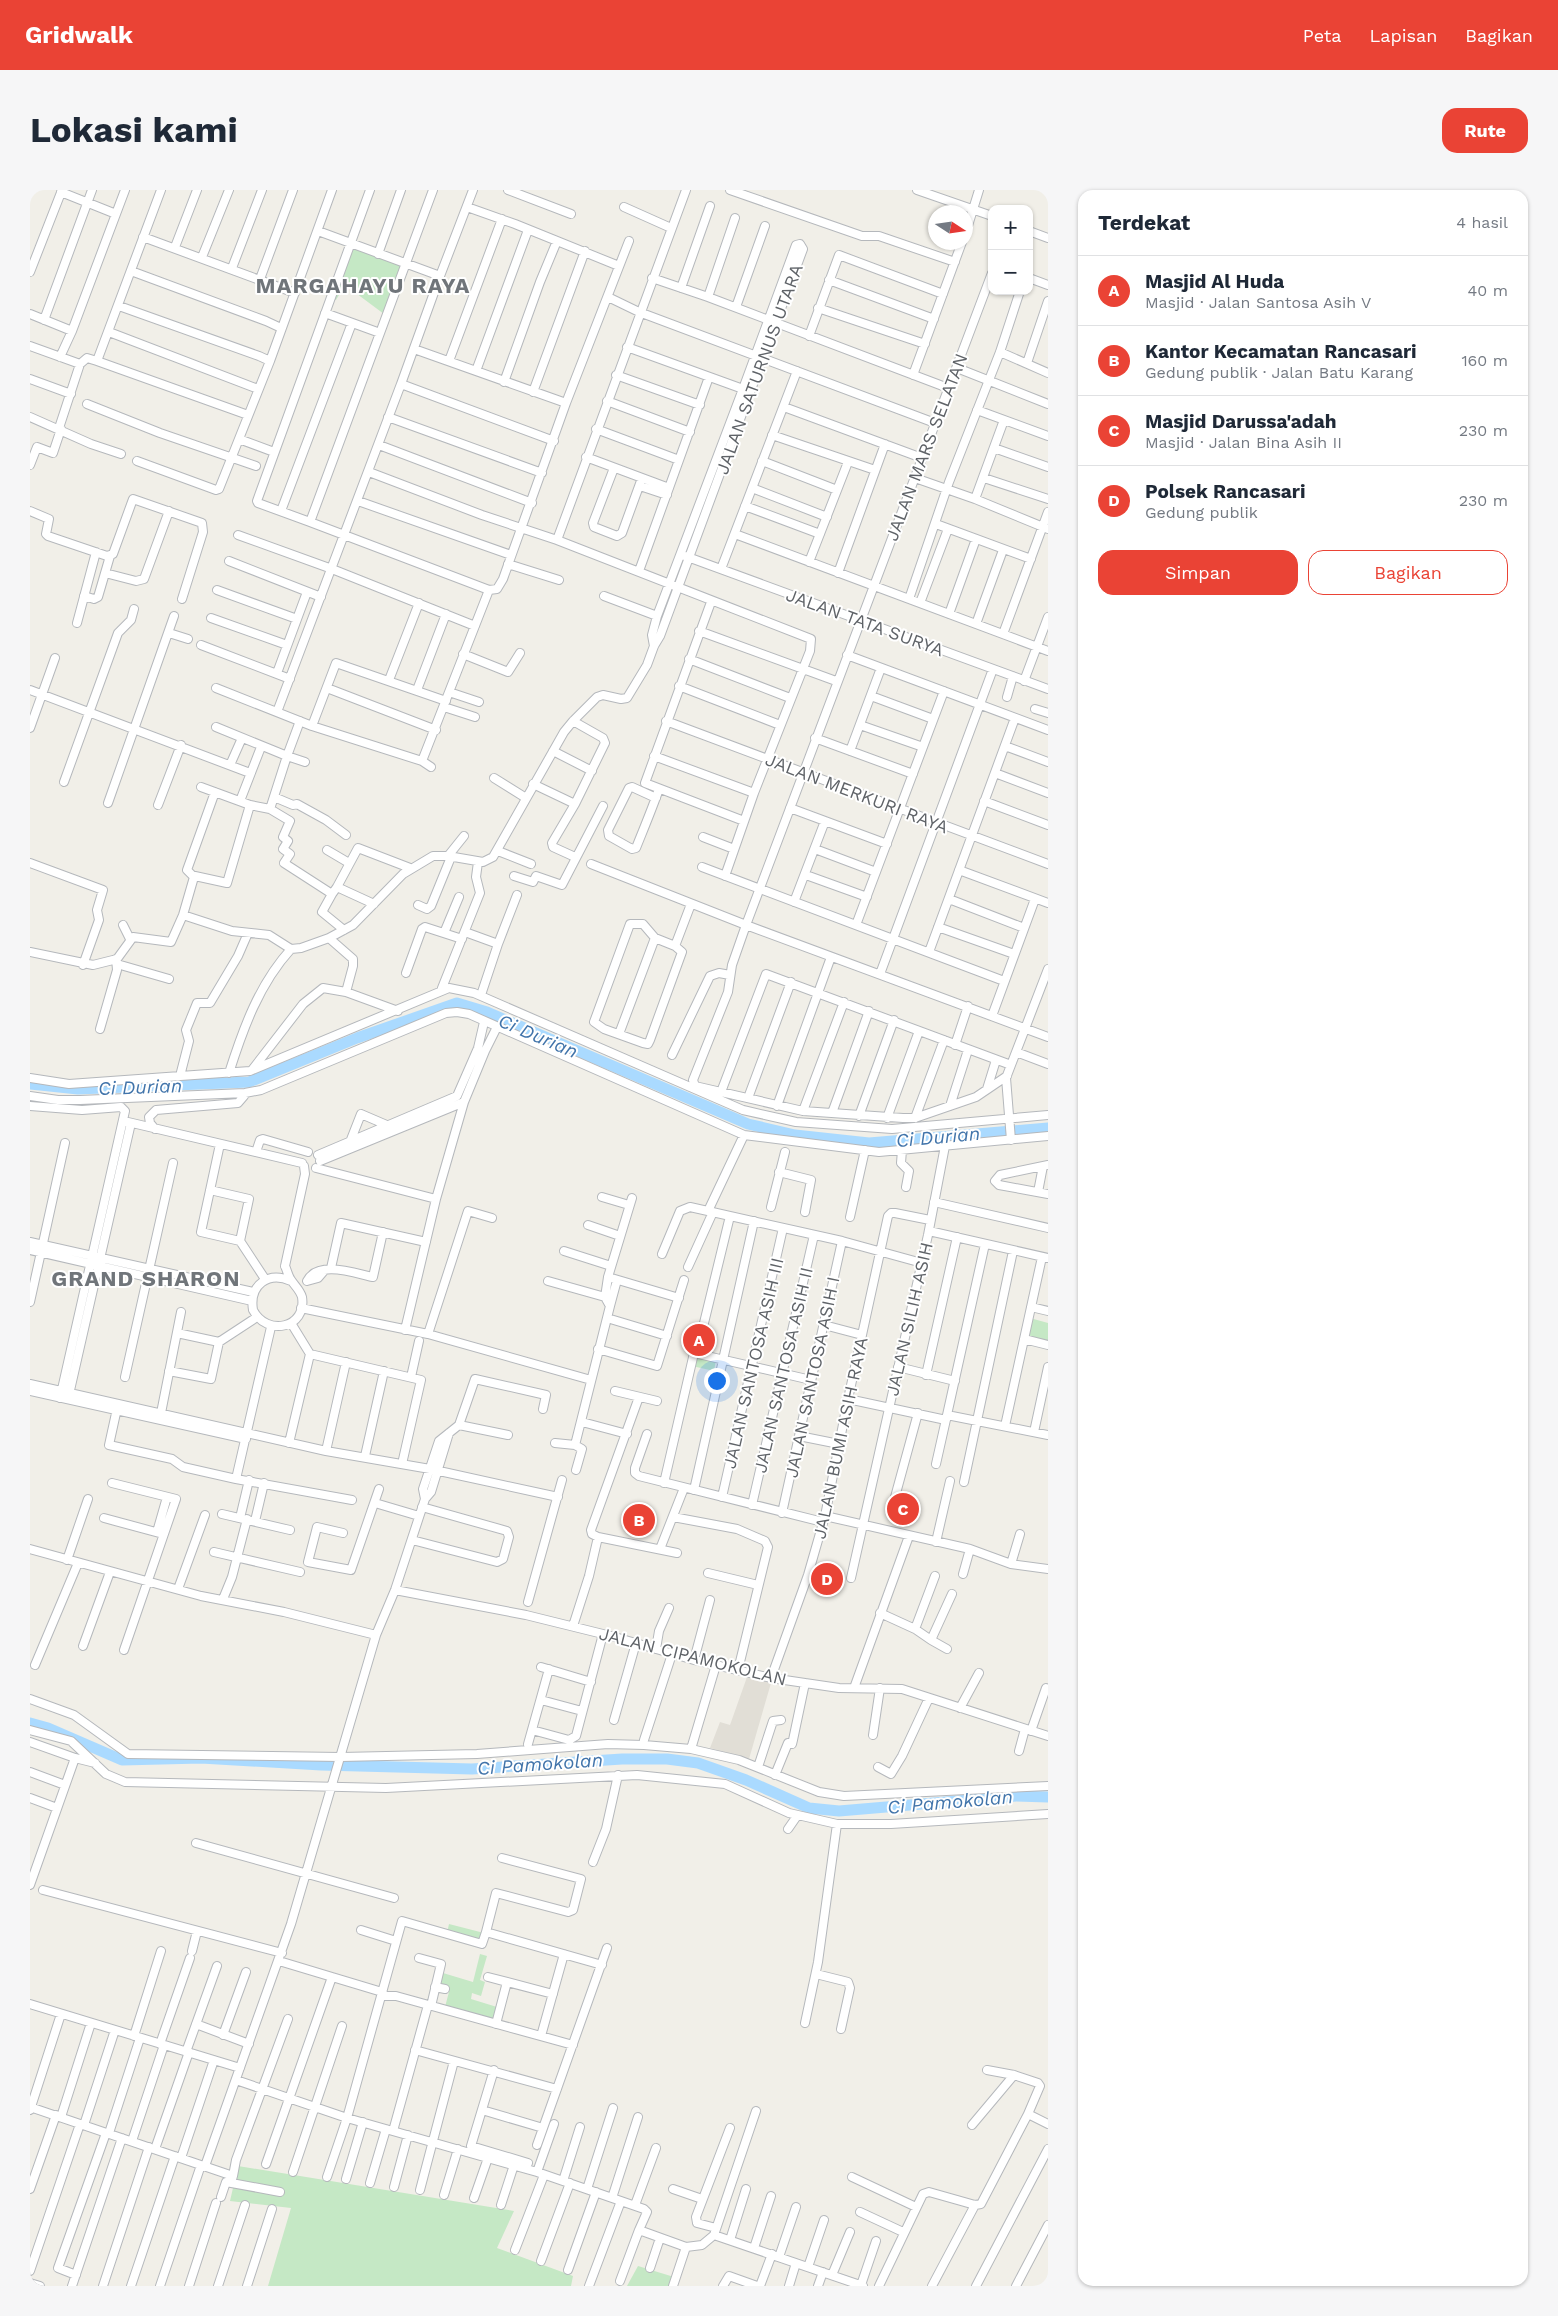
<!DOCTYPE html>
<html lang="id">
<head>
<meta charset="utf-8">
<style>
	body { margin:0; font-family:"Work Sans",sans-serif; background:#f6f6f7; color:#1f2937 }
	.controls { position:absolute; right:15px; top:15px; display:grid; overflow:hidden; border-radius:10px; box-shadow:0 1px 4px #0004 }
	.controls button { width:45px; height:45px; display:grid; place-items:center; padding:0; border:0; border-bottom:1px solid #e0e1e3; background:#fff; color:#1f2937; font:25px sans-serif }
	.compass { position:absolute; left:898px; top:15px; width:45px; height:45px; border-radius:50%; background:#fff; box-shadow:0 1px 4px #0004; rotate:102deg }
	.you { position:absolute; left:686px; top:1190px; width:18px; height:18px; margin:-12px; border:4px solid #fff; border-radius:50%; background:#1a73e8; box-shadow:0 0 0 8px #1a73e833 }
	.badge { display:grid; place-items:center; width:32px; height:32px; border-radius:50%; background:#ea4335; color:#fff; font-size:16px; font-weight:700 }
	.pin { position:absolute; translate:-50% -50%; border:2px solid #fff; box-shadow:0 1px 5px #0006 }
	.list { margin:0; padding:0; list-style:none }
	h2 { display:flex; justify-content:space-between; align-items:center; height:65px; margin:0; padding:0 20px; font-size:21px }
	h2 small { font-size:16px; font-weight:400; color:#747a83 }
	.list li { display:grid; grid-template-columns:32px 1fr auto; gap:15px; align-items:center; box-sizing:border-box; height:70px; padding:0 20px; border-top:1px solid #e0e1e3 }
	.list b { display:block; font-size:19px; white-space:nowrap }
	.list p { margin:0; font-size:16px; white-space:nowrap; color:#747a83 }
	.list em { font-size:16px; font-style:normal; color:#747a83 }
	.actions { display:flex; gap:10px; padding:15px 20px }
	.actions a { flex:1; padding:11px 0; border:1px solid #ea4335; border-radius:15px; text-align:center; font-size:18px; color:#ea4335 }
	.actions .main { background:#ea4335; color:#fff }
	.map { position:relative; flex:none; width:1018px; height:2096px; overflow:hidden; border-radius:15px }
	header { display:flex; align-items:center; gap:30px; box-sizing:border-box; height:70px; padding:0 25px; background:#ea4335; color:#fff }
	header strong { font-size:24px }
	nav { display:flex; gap:28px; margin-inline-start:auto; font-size:18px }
	.intro { display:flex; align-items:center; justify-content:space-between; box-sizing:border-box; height:120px; padding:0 30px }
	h1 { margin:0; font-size:35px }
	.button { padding:12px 22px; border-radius:15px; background:#ea4335; color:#fff; font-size:18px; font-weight:700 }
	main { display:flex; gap:30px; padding:0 30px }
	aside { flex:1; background:#fff; border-radius:15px; box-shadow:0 1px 4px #0004 }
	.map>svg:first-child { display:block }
</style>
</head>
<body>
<header>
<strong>Gridwalk</strong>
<nav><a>Peta</a><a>Lapisan</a><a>Bagikan</a></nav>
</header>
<div class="intro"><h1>Lokasi kami</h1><a class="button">Rute</a></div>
<main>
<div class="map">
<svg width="1018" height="2096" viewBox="0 0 1018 2096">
	<rect width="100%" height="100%" fill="#f1efe8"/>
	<!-- education -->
	<path fill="#e1ded6" d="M717,1487L741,1493L719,1569L680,1558L690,1532L700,1535Z"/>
	<!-- green -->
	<path fill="#c5e8c5" d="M322,57L372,76L354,124L315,95L306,110L302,109Z
		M1000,1128L1018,1133V1153L995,1148Z
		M665,1165L686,1170L684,1181L662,1176Z
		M419,1734L454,1743L452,1752L417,1743Z
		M450,1764L457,1766L450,1790L455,1792L451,1806L442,1803L441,1809L467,1817L464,1830L415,1817L420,1798L409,1795L413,1783L443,1792Z
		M208,1976L484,2021L467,2058L543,2086L541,2096H238L261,2018L200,2011Z
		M608,2076L644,2087L641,2096H597Z"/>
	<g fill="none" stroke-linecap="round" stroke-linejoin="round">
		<!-- river -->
		<path stroke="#aadaff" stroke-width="11" d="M0,894L48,899L219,892L327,848L427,813L457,822L718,934L765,945L839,953L1018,938
			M0,1533L18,1538L92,1570L171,1568L291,1575L442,1579L592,1569H637L668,1573L716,1590L779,1618L809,1621L986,1606L1018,1607"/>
		<defs>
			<path id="minor" d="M403,0L280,332L459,400L467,399L473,389L536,213L599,51
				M478,0L541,24
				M700,0L832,46H849L925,72
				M887,0L962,26
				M31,2L86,24
				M437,17L485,34L589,76
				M594,17L641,38
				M288,41L410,86L371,194L524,251
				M999,41L1018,48
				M936,42L949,0
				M113,47L265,103
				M145,57L167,0
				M348,64L371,0
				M172,67L199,0
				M202,78L232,0
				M101,81L236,131L251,138
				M0,82L32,0
				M962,83L716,735L702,775L698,802L663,890L665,896L773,921L873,928H885L946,907L977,886
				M410,86L443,0
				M622,88L678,107L918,198
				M999,88L1018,95
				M230,89L263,0
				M799,90L904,129
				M651,98L680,16
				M578,107L609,122L905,233
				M678,107L705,28
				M89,116L229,166L240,171
				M706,117L735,36
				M788,118L895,154
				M295,123L350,143
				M0,124L42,141
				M14,130L62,0
				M79,142L228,199
				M779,146L809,65L913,104
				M0,156L50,174
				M597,157L713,199
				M384,159L536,213
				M970,162L1018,183
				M30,167L42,141L95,0
				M67,171L218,225
				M419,171L472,29
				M997,173L1018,111
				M927,178L1018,214
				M446,181L498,40
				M586,185L670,215
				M883,185L932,52
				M0,189L41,204
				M474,192L510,92L527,51
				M503,202L555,61
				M577,211L660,242
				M57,214L130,243L226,276
				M754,217L892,268
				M947,220L1018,246
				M0,227L61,254L91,264
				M358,227L512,283
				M29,238L50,174L57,168L67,171L131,0
				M566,239L649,270
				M742,245L845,280
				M209,249L244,262
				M349,255L502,313
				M964,258L1018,277
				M556,267L639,298
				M107,271L186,300L189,299L240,171L302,0
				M732,271L807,300
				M0,275L7,257L23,263L31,239
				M584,278L563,333L564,337L587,346L592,343L612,288
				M339,282L452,325L527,350L781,449L780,461L724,603L695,686
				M885,288L945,309L1018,339
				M954,288L1018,309
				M610,296L637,305
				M722,298L797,327
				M945,309L974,230
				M328,311L481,365
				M715,316L790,344
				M0,321L19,329L16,344L18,346L77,366L83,364L103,309L172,333L173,342L152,409
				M251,321L322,133
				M280,332L228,313L227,311L340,0
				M906,334L1001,369
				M705,344L1018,461
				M208,345L302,379L445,436
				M527,350L656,0
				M655,366L1018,499
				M199,371L291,407
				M779,372L818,272
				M478,374L529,390
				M691,379L767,181
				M609,381L679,187
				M75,383L106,391L114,389L139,321
				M808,383L855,254
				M187,400L267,429
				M54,406L64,409L68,407L80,366
				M574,406L627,426
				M879,409L919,292L970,162L990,101
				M681,412L615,593L714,631
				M890,413L918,339
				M919,424L946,349
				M181,428L257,455
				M47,433L66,362
				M946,434L973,360
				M669,441L806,491
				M139,443L158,449
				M973,444L1018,322
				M171,455L260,489
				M433,464L478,482L490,463
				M817,465L1018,540
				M659,469L760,508
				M247,483L277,402
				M359,490L389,413
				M994,491L1018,427
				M649,496L750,535
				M186,498L282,536L392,571L459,400
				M297,498L406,540
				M0,500L220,583
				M387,500L416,424
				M419,502L449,512
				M841,506L903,529
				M977,507L983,486
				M414,517L445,527
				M1005,519L1018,523
				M247,522L371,194
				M543,531L573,548L575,553L545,614L522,653L523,657L545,667
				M636,531L1018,674
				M830,535L893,557
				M282,536L306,473L416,511
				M186,537L257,566L270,531
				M0,538L25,468
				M785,548L883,584
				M975,556L1018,572
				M523,561L562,581
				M820,561L851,478
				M624,566L724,603
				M392,571L401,577
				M200,575L212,548
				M965,583L1018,603
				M464,588L496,608
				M34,592L88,443L101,430L104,419
				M503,594L545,614
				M171,597L220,615L240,619L257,566L275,572
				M244,607L263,615L267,614L296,630L316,645
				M626,608L602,597L599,598L578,640L579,646L602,659L606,658C614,638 622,619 629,599
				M210,611L231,557
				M954,611L1018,635
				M78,613L144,426
				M128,615L151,555
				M760,618L857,654
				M240,619L260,631L253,647L258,651L253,659L260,664L254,673L302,704L307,697
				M673,647L704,659
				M785,659L846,682
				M297,660L319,673
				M468,661L501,674
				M418,666L434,646
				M0,673L73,700L67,720L69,730L53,775
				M561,674L716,735L1018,847
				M672,677L974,791
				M929,680L1018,713
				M776,685L837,707
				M165,686L197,693L220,615
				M484,686L503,692L506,686L532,695L573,616
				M302,704L292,722L314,740
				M919,709L994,738
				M764,712L795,631
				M344,714L307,697L328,658L380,678
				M388,715L397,719L401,716L421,667
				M153,725L202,741L239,745L261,759L271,758L299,748L323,735L373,684L403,666H418L453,672L463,667L534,542L543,531L567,507L573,505L591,509L597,508L617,475L624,456L630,446L773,59L770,54L766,55L713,199L627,426L622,445L624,456
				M93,735L100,749
				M826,735L914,501
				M908,737L984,764
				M435,742L468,754L487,705
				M414,743L429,707
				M299,748L323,769V776L316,802
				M645,756L661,714
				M0,762L63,775L87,769L103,747L141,752L153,725L164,687L157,680L185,602
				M899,762L985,528
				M87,774L139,789
				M376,783L392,739L395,737L432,749
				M850,784L963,479
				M412,798L450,703L446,687L448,672
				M452,802L468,754
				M962,826L1005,709
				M70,839L87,780L86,769
				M589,844L625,748L645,756L652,762L620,850L618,854L613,853L574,839L564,832L600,734H613L625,748
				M925,855L938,816
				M986,862L1018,874
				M642,865L680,786L689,783L700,785
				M222,880L273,814L293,798L316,802L368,821
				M199,883C213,839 229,794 261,759
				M150,886L159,851L156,840L167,813H180L208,766L218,743
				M0,888L39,894L220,881L419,798L444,803L713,920L766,932L862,939L1018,925
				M957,899L966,870
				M691,902L736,784L981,875
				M0,906L28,910H50L215,903L231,900L416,823L427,822L439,824L714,945L849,962L1018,946
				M718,908L761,792
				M0,916L52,920L91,917L95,921L30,1208
				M747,916L801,767
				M920,916L938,860
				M773,921L814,812
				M802,923L839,821
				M829,926L864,830
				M857,928L889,841
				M885,928L914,850
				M98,932L272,973
				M125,939L120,933L119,927L126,920L208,913L214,906
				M981,950L976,888L1018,779
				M320,952L331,924L359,936
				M872,960L871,973L879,981L876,997
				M226,962L230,950L233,949L278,962
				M288,965L427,906L448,858L454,832
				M290,971L434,912L455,861L467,837
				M1018,975L970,985L965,991L969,995L1018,1004
				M286,978L406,1009
				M749,982L781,990L775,1022
				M180,1000L219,1009L210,1051L171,1042L190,954
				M1008,1002L1013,976
				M572,1007L599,1015
				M904,1012L1018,1038
				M741,1017L755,962
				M678,1021L714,945
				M820,1027L835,960
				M558,1035L590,1046
				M899,1041L1018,1068
				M210,1051L235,1089
				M0,1052L223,1102
				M0,1060L222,1111
				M534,1061L581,1076
				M632,1064L650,1021L660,1017L812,1051L892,1073
				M255,1076C257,1080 258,1086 261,1090C265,1096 270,1100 272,1107C277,1138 237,1147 223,1120C219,1095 238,1081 261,1091
				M255,1076L275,984L274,976
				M658,1077L683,1022
				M301,1078L311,1033L396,1052
				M294,1081L288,1088L277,1091C288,1070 324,1083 343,1087L353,1042
				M578,1087L649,1108
				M518,1091L575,1107
				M0,1112L35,953
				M580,1116L587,1090
				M1001,1117L1018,1121
				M271,1118L398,1144L561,1190
				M577,1128L637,1146
				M674,1133L700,1026
				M794,1135L832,1145
				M375,1140L406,1009L434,912
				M398,1144L438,1021L462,1028
				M994,1149L1018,1155
				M189,1152L227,1127
				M568,1159L627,1176L654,1090
				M280,1164L391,1190L372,1274
				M868,1177L925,1191
				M139,1181L181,1189L189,1152L147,1143
				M896,1185L927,1047
				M95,1187L143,973
				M381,1187L389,1151
				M0,1194L296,1261L400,1279L528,1307
				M0,1201L216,1249
				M585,1201L627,1211
				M609,1207L561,1340L562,1344L568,1347L647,1363
				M38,1209L101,933
				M818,1209L916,1230
				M88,1214L79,1255L142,1269L153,1277L206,1289L322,1310
				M131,1223L151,1122
				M917,1225L955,1054
				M552,1232L597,1244
				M429,1235L478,1245
				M975,1236L1012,1067
				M1004,1242L1018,1177
				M617,1244L605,1278V1283L609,1286L793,1332
				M769,1246L809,1254
				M259,1253L280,1164L261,1133
				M525,1253L545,1255L580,1116L575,1107L578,1087L602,1008
				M545,1255L552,1259L546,1280
				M296,1261L316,1172
				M335,1266L354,1181
				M906,1274L917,1225L1018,1245
				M206,1289L241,1137
				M934,1292L983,1061
				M82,1293L146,1309L94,1460
				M634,1293L664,1163L781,1190
				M664,1300L724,1031
				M692,1307L753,1038
				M865,1307L888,1223
				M395,1309L401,1302L419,1243
				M345,1313L389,1326
				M722,1315L784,1045
				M752,1323L812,1051
				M192,1324L260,1340
				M795,1326L940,1359L981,1374L1018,1379
				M643,1327L707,1339L735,1351L738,1357L708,1480
				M74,1328L133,1344
				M210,1328L219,1290
				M225,1331L234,1293
				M127,1342L137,1307
				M313,1343L287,1337L278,1372L321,1380L349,1299
				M382,1350L467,1372L473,1369L479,1347L477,1341L392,1317
				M906,1352L920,1291
				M0,1359L171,1406L254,1422L346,1445
				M630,1359L654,1298
				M184,1362L270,1382
				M37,1370L58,1309
				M981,1374L990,1344
				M678,1383L728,1395
				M933,1384L940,1359
				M821,1388L898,1045L915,956
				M148,1399L175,1325
				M365,1400L496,1425L585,1447L664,1470L741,1488L809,1498L872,1499L1018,1546
				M193,1409L202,1387L217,1329
				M498,1412L532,1290
				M850,1423L885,1439L901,1450L922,1404
				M543,1436L559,1386L568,1347
				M885,1439L905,1386
				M901,1450L917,1459
				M53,1456L80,1382
				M626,1459L629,1441L639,1418
				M664,1470L680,1410
				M5,1475L48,1373
				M511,1477L561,1492
				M741,1488L778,1385L795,1326L818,1209L858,1026L861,1023H865L900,1030
				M824,1498L879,1346
				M0,1509L44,1525L98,1564L311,1567L447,1564L578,1554L614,1555L661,1559L709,1570L789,1602L814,1606L1018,1596
				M511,1510L552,1521
				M930,1518L949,1483
				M584,1530L606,1453
				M0,1540L41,1551L76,1584L95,1592L356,1598L607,1585L695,1594L759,1623L807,1634H861L1018,1624
				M502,1540L539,1550L546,1546L573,1444
				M1001,1541L1016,1498
				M843,1545L850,1498
				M614,1550L642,1464
				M0,1552L45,1568
				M498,1554L519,1479
				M661,1559L686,1475
				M989,1561L995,1539
				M728,1577L743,1531L751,1530
				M848,1577L861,1584L872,1566L899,1508
				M0,1582L35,1595
				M745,1585L758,1553L762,1554L763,1550L775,1493
				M0,1608L27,1618
				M758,1639L767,1626
				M166,1653L364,1708
				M563,1672L576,1639L588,1585
				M0,1695L45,1568L65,1573
				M13,1700L252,1763
				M331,1740L366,1751
				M456,1742L466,1703L538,1722L543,1720L551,1689L472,1668
				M162,1761L167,1741
				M389,1768L411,1774L401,1816
				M249,1771L352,1802
				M786,1784L818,1792L820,1798L811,1839
				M458,1787L523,1804
				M405,1797L415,1799
				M352,1802L355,1806H366L543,1855
				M0,1814L210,1878
				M775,1833L788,1772L807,1634
				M166,1834L219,1854
				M466,1834L477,1792
				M193,1845L216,1782
				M104,1846L131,1761
				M511,1846L534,1764
				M130,1854L160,1768
				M385,1860L527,1899
				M156,1862L187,1776
				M464,1880L441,1956L498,1973
				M957,1880L984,1885L1008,1893L1010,1896L998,1924L1018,1934
				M206,1890L317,1928L507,1982L614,2019L617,2022L609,2040L656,2057L672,2055L684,2045L833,2096
				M0,1917L203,1986L201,1993
				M0,1920L31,1824
				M452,1920L513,1938
				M31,1927L61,1833
				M54,1935L85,1840
				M942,1935L984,1885
				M363,1941L398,1815
				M79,1943L110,1848
				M102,1951L134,1855
				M507,1955L577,1758
				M125,1959L159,1862
				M151,1968L184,1870
				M236,1974L302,1787
				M175,1976L261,1734L346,1445L365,1400L395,1309L393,1299L409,1251L429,1235L445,1189L516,1205L513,1219
				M263,1982L312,1836
				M507,1982L524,1934
				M203,1986L206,1970L258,1829
				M297,1987L317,1928L372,1731L452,1754L456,1742L572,1775
				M822,1987L886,2017
				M316,1989L333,1932
				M533,1991L550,1937
				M340,1993L356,1939
				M364,1997L378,1945
				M0,1999L26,1925
				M557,1999L583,1918
				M643,1999L672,2009
				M390,2000L424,1871
				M414,2005L428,1959
				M191,2007L196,1992L250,2002
				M444,2008L458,1968
				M582,2008L608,1927
				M471,2015L484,1975
				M605,2015L626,1958
				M830,2022L873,2042
				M686,2038L667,2033L666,2027L700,1938
				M684,2045L726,1921
				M700,2050L716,1999
				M724,2058L741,2006
				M485,2060L514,1985
				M749,2067L766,2017
				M511,2071L540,1993
				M778,2077L794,2030
				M620,2078L630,2048
				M538,2080L566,2002
				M0,2081L50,1934
				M46,2085L28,2078L76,1943
				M802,2085L820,2042
				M590,2091L609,2040
				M0,2093L10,2096
				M831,2095L846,2051
				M42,2096L92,1948
				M73,2096L119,1957
				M101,2096L145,1966
				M130,2096L171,1975
				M159,2096L186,2013
				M188,2096L215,2015
				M217,2096L242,2019
				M559,2096L591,2011
				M643,2096L656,2057
				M693,2096L699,2086L727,2096
				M730,2096L742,2064
				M759,2096L766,2073
				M788,2096L793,2082
				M849,2096L893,2004L899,2002L945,2015L951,2014L998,1924
				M902,2096L945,2015
				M946,2096L1018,1959
				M986,2096L1018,2035"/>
		</defs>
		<!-- minor casing -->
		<use href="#minor" stroke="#b5b8bc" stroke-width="10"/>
		<!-- minor -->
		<use href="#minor" stroke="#fff" stroke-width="8"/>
	</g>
	<g text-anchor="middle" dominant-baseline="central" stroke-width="4" stroke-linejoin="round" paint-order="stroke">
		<!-- street labels -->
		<g font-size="18" fill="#5f6368" stroke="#fff">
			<text transform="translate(729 179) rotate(-70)">JALAN SATURNUS UTARA</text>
			<text transform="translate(896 257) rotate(-69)">JALAN MARS SELATAN</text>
			<text transform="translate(835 432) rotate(20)">JALAN TATA SURYA</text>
			<text transform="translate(827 603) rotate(21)">JALAN MERKURI RAYA</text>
			<text transform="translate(879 1129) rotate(-77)">JALAN SILIH ASIH</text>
			<text transform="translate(723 1173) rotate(-77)">JALAN SANTOSA ASIH III</text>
			<text transform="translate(753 1180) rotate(-77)">JALAN SANTOSA ASIH II</text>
			<text transform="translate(782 1187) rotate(-78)">JALAN SANTOSA ASIH I</text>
			<text transform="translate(810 1248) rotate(-78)">JALAN BUMI ASIH RAYA</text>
			<text transform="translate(663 1466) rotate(14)">JALAN CIPAMOKOLAN</text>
		</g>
		<!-- water labels -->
		<g font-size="19" font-style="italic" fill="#4174aa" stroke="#fff">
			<text transform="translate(508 846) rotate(23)">Ci Durian</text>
			<text transform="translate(110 897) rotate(-2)">Ci Durian</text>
			<text transform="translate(908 947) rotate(-5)">Ci Durian</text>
			<text transform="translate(510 1574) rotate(-4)">Ci Pamokolan</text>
			<text transform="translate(920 1612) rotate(-5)">Ci Pamokolan</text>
		</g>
		<!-- district labels -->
		<g font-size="22" font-weight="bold" letter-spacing="1" fill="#70757a" stroke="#fff">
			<text x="333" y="95">MARGAHAYU RAYA</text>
			<text x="116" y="1088">GRAND SHARON</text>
		</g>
	</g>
</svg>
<div class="controls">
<button>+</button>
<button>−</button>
</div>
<svg class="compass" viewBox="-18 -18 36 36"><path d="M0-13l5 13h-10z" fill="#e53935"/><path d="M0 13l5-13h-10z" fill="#747a83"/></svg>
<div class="you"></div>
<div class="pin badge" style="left:669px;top:1150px">A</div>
<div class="pin badge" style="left:609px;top:1330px">B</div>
<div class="pin badge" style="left:873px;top:1319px">C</div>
<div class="pin badge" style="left:797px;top:1389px">D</div>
</div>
<aside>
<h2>Terdekat<small>4 hasil</small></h2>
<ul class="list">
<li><span class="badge">A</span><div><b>Masjid Al Huda</b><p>Masjid · Jalan Santosa Asih V</p></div><em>40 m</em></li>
<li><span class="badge">B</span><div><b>Kantor Kecamatan Rancasari</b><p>Gedung publik · Jalan Batu Karang</p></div><em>160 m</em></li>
<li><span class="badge">C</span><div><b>Masjid Darussa'adah</b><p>Masjid · Jalan Bina Asih II</p></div><em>230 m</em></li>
<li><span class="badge">D</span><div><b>Polsek Rancasari</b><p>Gedung publik</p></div><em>230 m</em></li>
</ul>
<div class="actions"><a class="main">Simpan</a><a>Bagikan</a></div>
</aside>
</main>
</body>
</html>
